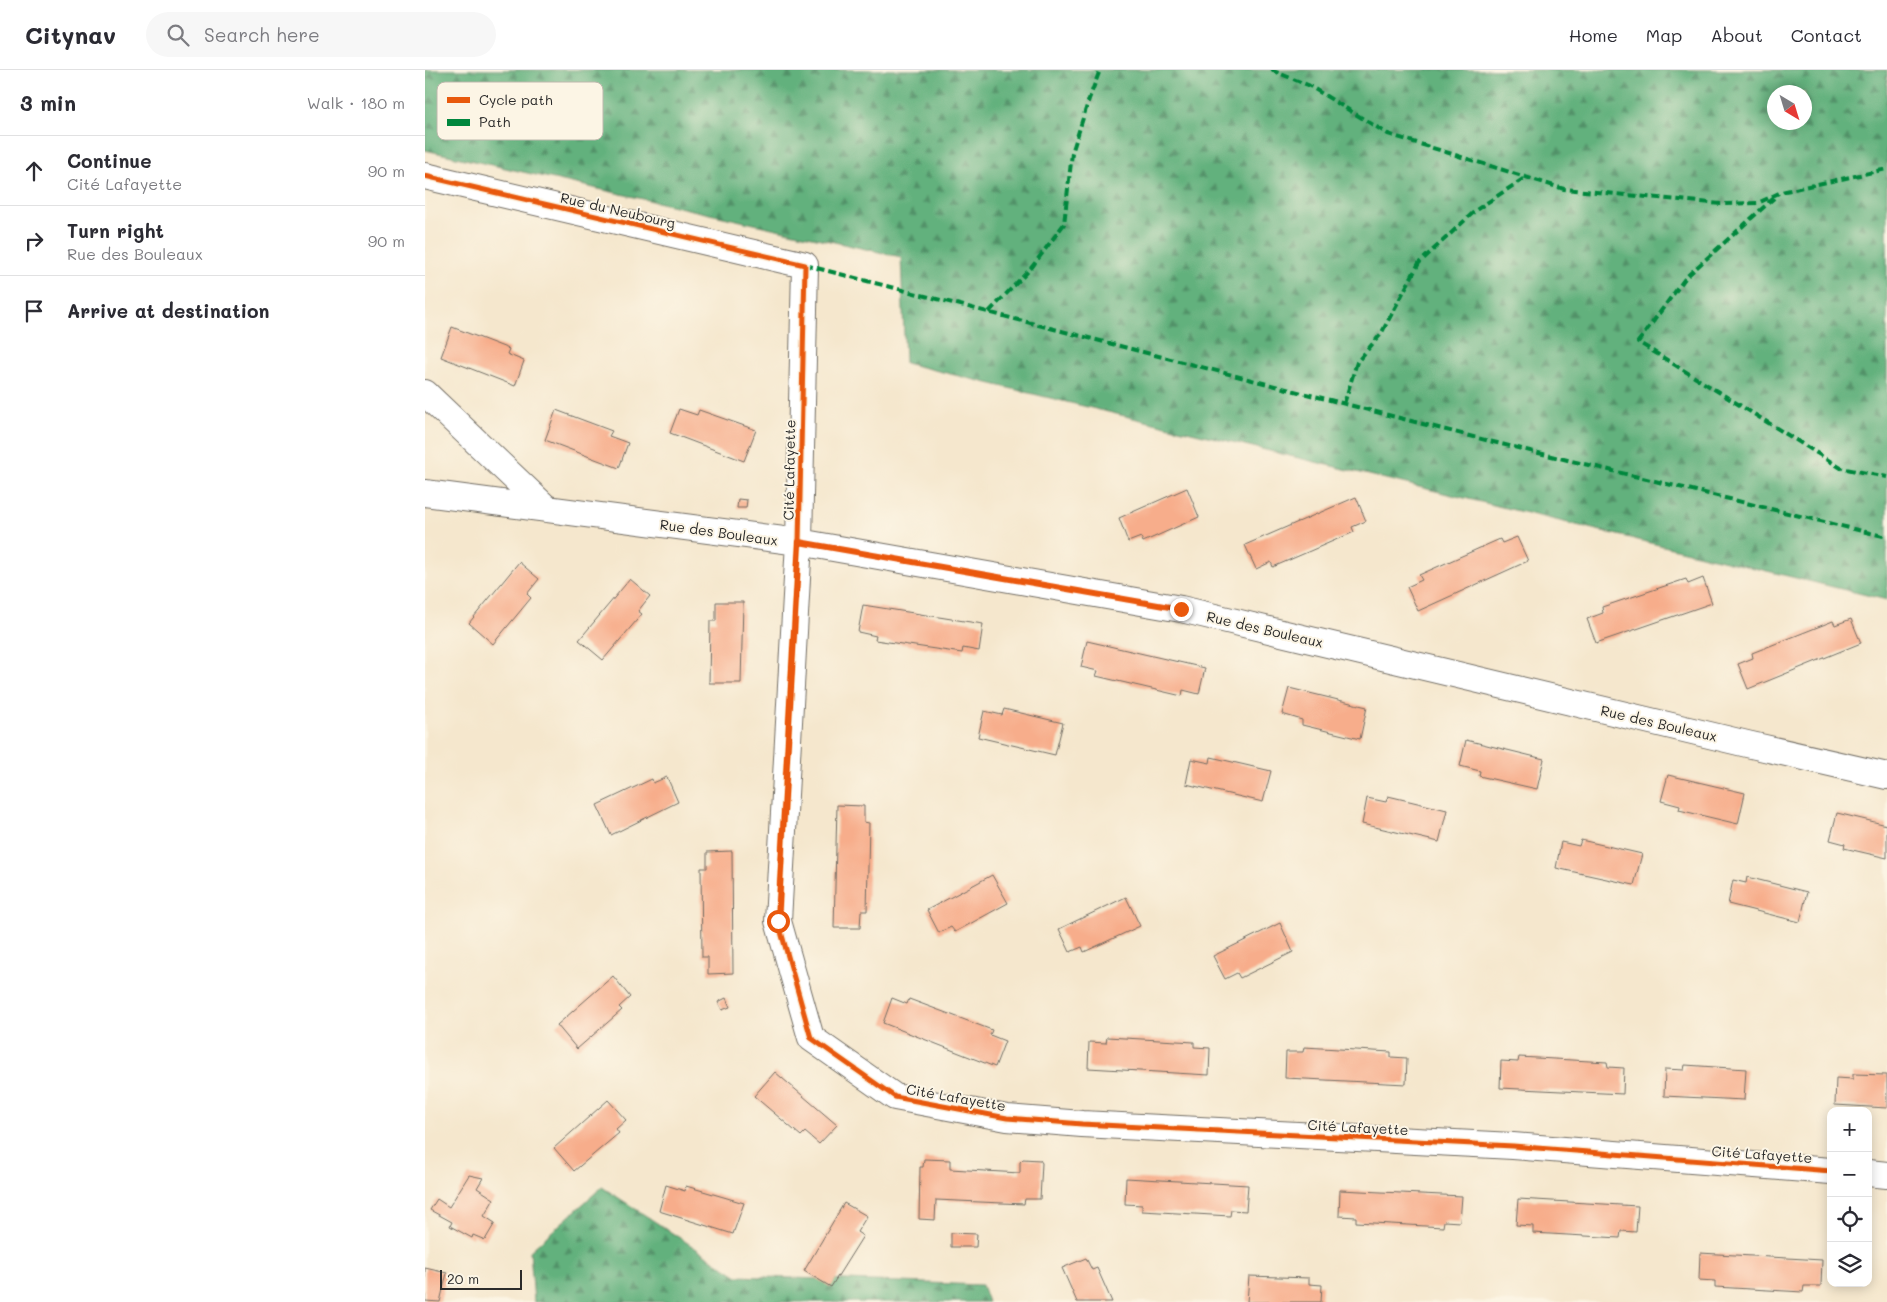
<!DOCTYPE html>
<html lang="en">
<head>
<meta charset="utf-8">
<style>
	body { margin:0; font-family:Mali,sans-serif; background:#f7f7f7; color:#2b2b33 }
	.controls { position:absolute; right:15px; bottom:15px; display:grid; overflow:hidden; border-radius:10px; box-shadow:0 2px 12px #0003 }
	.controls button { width:45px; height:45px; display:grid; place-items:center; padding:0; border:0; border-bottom:1px solid #e1e1e2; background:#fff; color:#2b2b33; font:25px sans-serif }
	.compass { position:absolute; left:1342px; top:15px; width:45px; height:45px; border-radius:50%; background:#fff; box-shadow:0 2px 12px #0003; rotate:142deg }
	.scale { position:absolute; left:15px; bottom:12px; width:82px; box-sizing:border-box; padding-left:5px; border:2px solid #2b2b2b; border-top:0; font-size:14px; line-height:18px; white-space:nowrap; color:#2b2b2b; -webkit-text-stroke:4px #fcf5e5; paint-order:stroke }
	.stop { position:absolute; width:15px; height:15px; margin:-11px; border:4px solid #ea580c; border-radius:50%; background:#fff }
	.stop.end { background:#ea580c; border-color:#fff; box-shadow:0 1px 5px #0008 }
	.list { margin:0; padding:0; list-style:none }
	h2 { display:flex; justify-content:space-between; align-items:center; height:65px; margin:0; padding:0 20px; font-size:21px }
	h2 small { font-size:16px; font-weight:400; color:#7c7c81 }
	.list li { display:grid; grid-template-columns:32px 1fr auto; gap:15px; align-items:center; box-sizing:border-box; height:70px; padding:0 20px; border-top:1px solid #e1e1e2 }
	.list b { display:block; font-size:19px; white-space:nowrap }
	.list p { margin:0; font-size:16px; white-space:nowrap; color:#7c7c81 }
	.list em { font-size:16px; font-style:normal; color:#7c7c81 }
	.icon { flex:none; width:28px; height:28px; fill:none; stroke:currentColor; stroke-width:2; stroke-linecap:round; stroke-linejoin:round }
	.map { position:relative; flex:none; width:1462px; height:1232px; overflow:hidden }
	header { display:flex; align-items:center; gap:30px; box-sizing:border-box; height:70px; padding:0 25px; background:#fff; border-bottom:1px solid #e1e1e2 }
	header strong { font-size:24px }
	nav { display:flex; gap:28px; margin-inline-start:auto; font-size:18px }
	.search { width:350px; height:45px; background:#f7f7f7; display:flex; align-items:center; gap:12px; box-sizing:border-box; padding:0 18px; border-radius:28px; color:#7c7c81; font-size:19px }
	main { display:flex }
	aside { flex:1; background:#fff }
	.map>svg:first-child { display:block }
</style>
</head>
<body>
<header>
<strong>Citynav</strong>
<div class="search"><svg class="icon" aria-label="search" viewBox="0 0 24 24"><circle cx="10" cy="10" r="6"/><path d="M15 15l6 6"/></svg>Search here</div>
<nav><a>Home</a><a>Map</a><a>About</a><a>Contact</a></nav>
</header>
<main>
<aside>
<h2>3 min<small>Walk · 180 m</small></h2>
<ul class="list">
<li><svg class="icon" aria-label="ahead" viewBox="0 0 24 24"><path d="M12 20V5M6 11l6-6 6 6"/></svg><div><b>Continue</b><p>Cité Lafayette</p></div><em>90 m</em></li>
<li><svg class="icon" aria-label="right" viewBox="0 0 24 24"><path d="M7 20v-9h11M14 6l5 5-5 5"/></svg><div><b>Turn right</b><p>Rue des Bouleaux</p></div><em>90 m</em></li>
<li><svg class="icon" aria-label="arrive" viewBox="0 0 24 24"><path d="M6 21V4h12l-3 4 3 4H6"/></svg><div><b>Arrive at destination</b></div></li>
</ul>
</aside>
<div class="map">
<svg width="1462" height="1232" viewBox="0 0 1462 1232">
	<defs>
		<pattern id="forest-firs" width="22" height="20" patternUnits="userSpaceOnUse" patternTransform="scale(1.25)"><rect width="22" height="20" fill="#62b17d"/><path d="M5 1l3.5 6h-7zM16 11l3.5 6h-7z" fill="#519067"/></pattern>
	</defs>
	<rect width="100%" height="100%" fill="#fcf5e5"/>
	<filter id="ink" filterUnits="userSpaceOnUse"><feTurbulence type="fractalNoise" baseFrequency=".02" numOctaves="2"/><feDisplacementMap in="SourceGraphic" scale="10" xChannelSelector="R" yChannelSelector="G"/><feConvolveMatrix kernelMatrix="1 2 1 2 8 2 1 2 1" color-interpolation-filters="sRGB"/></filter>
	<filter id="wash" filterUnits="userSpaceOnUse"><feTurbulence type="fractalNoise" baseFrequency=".0096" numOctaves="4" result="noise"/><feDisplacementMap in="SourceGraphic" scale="20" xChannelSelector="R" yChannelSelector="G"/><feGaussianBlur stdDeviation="1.12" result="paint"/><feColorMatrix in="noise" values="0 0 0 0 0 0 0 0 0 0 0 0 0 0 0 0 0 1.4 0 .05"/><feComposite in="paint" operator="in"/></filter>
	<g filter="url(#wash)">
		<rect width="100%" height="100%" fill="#f5e7cd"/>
		<!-- forest -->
		<path fill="url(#forest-firs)" stroke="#466e54" fill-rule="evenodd" d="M0,0H1462V530L480,293L476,187L0,80ZM1350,22H1380V52H1350Z
			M177,1117L313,1206L557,1215L563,1232H109L105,1181Z"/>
		<g id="blocks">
			<!-- building -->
			<path fill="#f7ad8b" d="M27,257L84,279L82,284L99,291L90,316L16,287Z
				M254,339L272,345L274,340L331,360L319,391L245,363Z
				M131,340L187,361L184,366L203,373L194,398L120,370Z
				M762,418L774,447L718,472L716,467L703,472L694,448Z
				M931,427L941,451L927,457L929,462L848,497L846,492L831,499L820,475Z
				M313,429L322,430L321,438H312Z
				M1092,467L1103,491L993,541L982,517L997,510L994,505L1075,469L1077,473Z
				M94,492L114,509L102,524L106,528L68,574L44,553Z
				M1278,508L1287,533L1171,573L1162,549L1178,543L1177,537L1261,509L1263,514Z
				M205,509L225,526L213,541L217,544L178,590L154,570Z
				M291,532H318L316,613H284L285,551H291Z
				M438,535L558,554L554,581L538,578L537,583L450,570L451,566L433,562Z
				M1426,549L1436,573L1323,619L1313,594L1328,588L1327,583L1408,551L1410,555Z
				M662,571L780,598L774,624L758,620L757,626L671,606L673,601L656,597Z
				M864,618L942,637L935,669L877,655V650L857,644Z
				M579,639L638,653L630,685L553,667L559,641L577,645Z
				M1041,670L1119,689L1112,719L1054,706L1055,701L1035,696Z
				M786,687L846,701L838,732L761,714L766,689L785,693Z
				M1243,705L1320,723L1313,754L1254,740L1255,736L1236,731Z
				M242,707L253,732L186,765L172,735L227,709L228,713Z
				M963,726L1022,740L1014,772L937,754L942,728L961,732Z
				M412,735L439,736V752L444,753L442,841H436L435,858H409Z
				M1412,743L1462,755V788L1419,778L1420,774L1405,770Z
				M1156,770L1217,784L1209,815L1131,798L1136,772L1154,776Z
				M307,781L308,903L283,904V887H277L276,798H282V782Z
				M567,805L583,833L530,862L526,857L514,863L502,840Z
				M1322,807L1382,822L1375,852L1303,834L1308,810L1321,813Z
				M701,827L715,856L659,882L657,877L645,882L634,859Z
				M855,853L868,882L815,908L812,903L800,909L788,886Z
				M188,906L205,927L194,937L197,940L152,979L132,955Z
				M301,928L305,937L297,940L293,932Z
				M467,928L482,934L484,929L567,960L565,965L580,971L570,997L458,953Z
				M682,967L769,972V977L785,978L784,1005L663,998L664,972L681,973Z
				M879,977L966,982V987L982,988L981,1014L860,1008L861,982H878Z
				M1094,987L1182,992L1183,997L1199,998L1198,1024L1075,1018L1076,991L1093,992Z
				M1260,995L1321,999L1319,1030L1239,1026L1240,999L1259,1000Z
				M350,1002L412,1055L394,1074L380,1062L376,1066L329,1026Z
				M1428,1004L1462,1005V1038L1410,1035L1411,1008L1428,1009Z
				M183,1030L201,1050L191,1059L194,1063L149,1101L129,1078Z
				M499,1089L525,1090V1099L595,1103V1092L598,1089L615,1090L617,1093L615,1129H600L599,1134L511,1130L510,1150L494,1149L495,1097H498Z
				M44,1105L58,1108L52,1118L69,1129L59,1146L70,1153L60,1170L48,1165L47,1168L25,1156L27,1152L5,1140L12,1129L24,1137Z
				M701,1108L823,1115L821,1141L806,1140L805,1146L717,1141V1135L700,1134Z
				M241,1115L260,1121L261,1116L319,1133L308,1164L234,1141Z
				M915,1120L1037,1126L1035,1152L1019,1151L1018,1157L931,1152V1147L914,1146Z
				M1093,1129L1213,1136L1211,1162L1196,1161L1195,1168L1108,1163V1156L1091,1155Z
				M419,1133L442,1146L432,1162L438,1166L406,1217L379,1201Z
				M526,1163L552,1164L551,1177H526Z
				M1275,1183L1397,1190L1396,1216H1379L1378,1222L1290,1217V1211L1274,1210Z
				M661,1188L667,1200L672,1198L687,1232H652L637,1198Z
				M0,1198L22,1203L15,1232L0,1231Z
				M824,1206L884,1208V1214L897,1215L896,1232H822Z"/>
		</g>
	</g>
	<g filter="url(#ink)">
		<use href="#blocks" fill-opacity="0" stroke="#726d64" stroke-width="1"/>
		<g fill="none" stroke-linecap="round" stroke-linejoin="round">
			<defs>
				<path id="minor" d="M0,106L380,195L374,472L353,851L386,968L470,1027L582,1048L657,1054L1088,1076L1406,1101
					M0,323L122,439
					M0,423L374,472L756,539L1322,674L1462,706
					M1443,1103L1462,1105"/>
			</defs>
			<!-- minor casing -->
			<use href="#minor" stroke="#726d64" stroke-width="28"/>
			<!-- minor -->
			<use href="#minor" stroke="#fff" stroke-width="26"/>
			<!-- quiet -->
			<path stroke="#00873e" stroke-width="4" stroke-dasharray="8 4" stroke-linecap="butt" d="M846,0L883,15L963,64L1139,119L1296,134L1333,133L1356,122L1462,99
				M1349,128L1261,207L1213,272L1416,398L1462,407
				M380,195L1068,372L1462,467
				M564,242L607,197L639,154L647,83L664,29L675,0
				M919,334L932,292L956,264L994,193L1051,140L1101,107"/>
			<defs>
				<path id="cycleway" d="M0,106L380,195L374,472L353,851L386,968L470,1027L582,1048L657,1054L1088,1076L1406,1101"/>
			</defs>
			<!-- cycleway casing -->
			<use href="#cycleway" stroke="#fcf5e5" stroke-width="8"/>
			<!-- cycleway -->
			<use href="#cycleway" stroke="#e8590c" stroke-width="5"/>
		</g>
	</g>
	<g fill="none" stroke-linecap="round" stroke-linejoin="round" filter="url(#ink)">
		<!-- route -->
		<path stroke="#ea580c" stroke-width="6" d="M353,851L374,472L756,539"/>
	</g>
	<g text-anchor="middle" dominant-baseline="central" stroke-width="4" stroke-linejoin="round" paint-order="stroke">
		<!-- street labels -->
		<g font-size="14" fill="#2b2b2b" stroke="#fcf5e5">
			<text transform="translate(193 140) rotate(13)">Rue du Neubourg</text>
			<text transform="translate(364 400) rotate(-89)">Cité Lafayette</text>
			<text transform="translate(294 462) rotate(8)">Rue des Bouleaux</text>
			<text transform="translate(840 559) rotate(13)">Rue des Bouleaux</text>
			<text transform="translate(1234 653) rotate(13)">Rue des Bouleaux</text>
			<text transform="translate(531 1027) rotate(10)">Cité Lafayette</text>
			<text transform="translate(933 1057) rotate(3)">Cité Lafayette</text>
			<text transform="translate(1337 1084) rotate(4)">Cité Lafayette</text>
		</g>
	</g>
	<!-- legend -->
	<rect x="12" y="12" width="166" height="58" rx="8" fill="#fcf5e5" stroke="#bdb8ad" stroke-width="1"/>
	<rect x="22" y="27" width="23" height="6" fill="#e8590c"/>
	<rect x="22" y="49" width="23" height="7" fill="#00873e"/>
	<g font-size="14" fill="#2b2b2b">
		<text x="54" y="35">Cycle path</text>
		<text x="54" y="57">Path</text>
	</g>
</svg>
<div class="controls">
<button>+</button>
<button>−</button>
<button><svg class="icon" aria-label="locate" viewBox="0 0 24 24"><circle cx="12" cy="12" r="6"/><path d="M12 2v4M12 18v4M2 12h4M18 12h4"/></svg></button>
<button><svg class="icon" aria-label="layers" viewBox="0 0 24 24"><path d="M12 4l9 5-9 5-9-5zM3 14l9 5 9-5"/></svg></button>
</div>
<svg class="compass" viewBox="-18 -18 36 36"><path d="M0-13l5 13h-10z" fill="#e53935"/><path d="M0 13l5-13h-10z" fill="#7c7c81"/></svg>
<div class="scale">20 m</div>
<div class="stop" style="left:353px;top:851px"></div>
<div class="stop end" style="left:756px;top:539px"></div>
</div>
</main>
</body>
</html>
